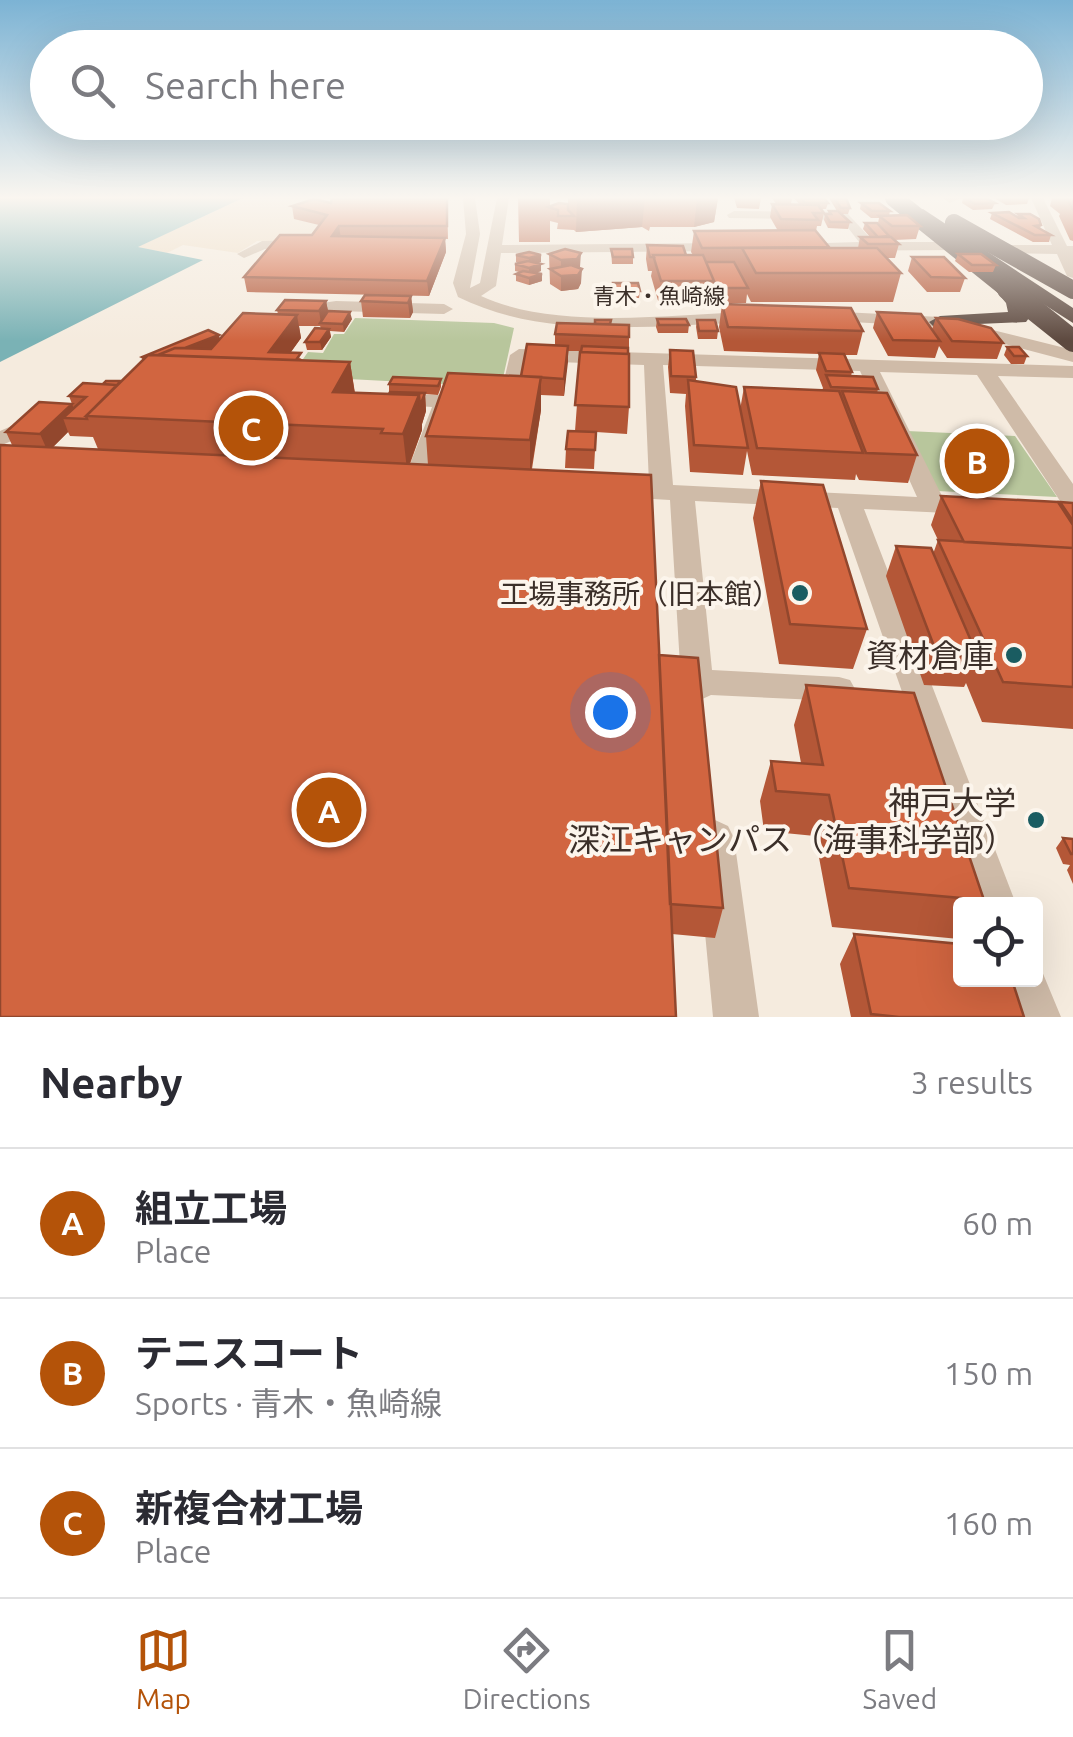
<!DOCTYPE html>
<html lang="en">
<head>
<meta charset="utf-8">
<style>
	body { margin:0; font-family:Ubuntu,"Noto Sans JP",sans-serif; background:#f2f2f3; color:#2b2b33 }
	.controls { position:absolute; right:30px; bottom:30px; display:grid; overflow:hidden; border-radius:10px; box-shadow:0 10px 40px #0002 }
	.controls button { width:90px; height:90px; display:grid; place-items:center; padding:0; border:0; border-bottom:2px solid #e1e1e2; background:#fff; color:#2b2b33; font:50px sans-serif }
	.you { position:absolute; left:610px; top:712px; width:35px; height:35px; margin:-25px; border:8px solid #fff; border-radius:50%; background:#1a73e8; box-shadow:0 0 0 15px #1a73e833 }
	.badge { display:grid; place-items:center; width:65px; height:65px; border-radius:50%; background:#b45309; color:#fff; font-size:32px; font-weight:700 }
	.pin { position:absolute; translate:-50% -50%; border:5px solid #fff; box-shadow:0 2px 10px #0006 }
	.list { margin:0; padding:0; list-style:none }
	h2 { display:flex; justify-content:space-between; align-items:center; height:130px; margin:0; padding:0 40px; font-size:42px }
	h2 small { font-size:32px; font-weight:400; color:#7c7c81 }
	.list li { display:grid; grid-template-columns:65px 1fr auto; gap:30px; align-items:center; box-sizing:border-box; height:150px; padding:0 40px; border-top:2px solid #e1e1e2 }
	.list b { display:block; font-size:38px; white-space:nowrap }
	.list p { margin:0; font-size:32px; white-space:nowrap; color:#7c7c81 }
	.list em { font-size:32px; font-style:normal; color:#7c7c81 }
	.icon { flex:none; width:55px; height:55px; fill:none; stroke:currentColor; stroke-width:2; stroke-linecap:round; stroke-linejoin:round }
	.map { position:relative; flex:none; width:1073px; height:1017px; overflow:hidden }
	.search { position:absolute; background:#fff; box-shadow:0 10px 40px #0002; left:30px; right:30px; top:30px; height:110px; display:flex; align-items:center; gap:25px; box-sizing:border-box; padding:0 35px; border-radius:55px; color:#7c7c81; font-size:38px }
	.sheet { height:580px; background:#fff }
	nav { display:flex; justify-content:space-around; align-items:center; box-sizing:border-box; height:140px; border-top:2px solid #e1e1e2; background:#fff; font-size:28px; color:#7c7c81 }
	nav a { display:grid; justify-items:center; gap:5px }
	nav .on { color:#b45309 }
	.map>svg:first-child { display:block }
</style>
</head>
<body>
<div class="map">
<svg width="1073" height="1017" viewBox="0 0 1073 1017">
	<rect width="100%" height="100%" fill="#f5ebde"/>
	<!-- green -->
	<path fill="#b8c69c" d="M355,318L494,323L514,328L501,387L291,376L308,352L323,353L334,334H344Z
		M907,431L1015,436L1057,497L937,491Z"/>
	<!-- plaza -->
	<path fill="#eedcc4" d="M244,198H336L329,228L319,242L257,241L238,253L183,245L167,253L137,247Z"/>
	<!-- water -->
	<path fill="#7ab2b5" d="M0,198H243L138,247L203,260L0,362Z"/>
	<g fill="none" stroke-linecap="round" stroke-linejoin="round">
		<!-- minor -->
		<path fill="#cfbba8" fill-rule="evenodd" d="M463,198H475L480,234L470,288L480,283L497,198H509L502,245L722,243L729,247L722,251L501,253L496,286L481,296C556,331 672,314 753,312L762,317L753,322C656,325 547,341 458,297L453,283L466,234Z
			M961,198L950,203L944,199V198Z
			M1031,198H1043L1067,246H1073V278L1067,276L1057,254L1003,253L996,249L1003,245H1052Z
			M734,211L846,212L874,242H957L964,246L957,250L797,251L790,247L792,244L859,242L842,220L729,218L727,215Z
			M305,240L310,241V247L265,249L244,258L237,254L262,241Z
			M336,301L444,304L453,309L444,314L336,311L295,317L286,312L295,307Z
			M823,311L940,317L1073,350V362L940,327L817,320L814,316Z
			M519,349L1073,366V378L998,376L1073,484V509L1064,507L977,375L880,372L943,498L968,500L980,507L968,514L864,509L1016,904H976L838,508L695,501L712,670L839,677L850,680L855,689L850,698L839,701L711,695L698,701L687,698L681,682L670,500L619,497L607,490L619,483L649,484L644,365L527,361L521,393L511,399L501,393L510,355ZM663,365L860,371L917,497L673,485Z
			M394,394L445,395L455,401L424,485L416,487L404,480L432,407L387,404L384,400L387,396Z
			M37,415L45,416L48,421L45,426L0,446V431Z
			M715,820L728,826L734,838L759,1017H713L696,838L702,826Z
			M1036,962L1039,964L1061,1017H1015L1002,979H1036Z"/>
		<!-- highway -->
		<path fill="#5d493f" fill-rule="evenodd" d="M923,209L1073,308V323L1006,280L1026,302L1029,318L1026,322L933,326L929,322L940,316L1008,312L1006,303L986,279L998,274L917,217L915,214Z"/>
		<!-- highway-bridge-far1 -->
		<path stroke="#5d493f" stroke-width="18" d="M894,198L1011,292
			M954,223L1073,290"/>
		<!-- highway-bridge -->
		<path stroke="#5d493f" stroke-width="22" d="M1008,289L1073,341"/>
	</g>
	<!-- wall -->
	<path fill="#b45737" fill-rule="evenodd" d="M447,198L448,239H445L446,252L429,296L247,292L244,277L312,235L319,225L294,219L292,206Z
		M518,198H550V207L568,204V198H718L714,222L694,227H650L649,231L642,227L576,232L574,230L557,229L558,223L550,221V242H519Z
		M734,198H761L759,209L737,208Z
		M772,198H792L791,204H799L794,198H824L828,203L826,209H821L824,213L821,226H817L816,231L829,248H858L860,237H870L863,229L865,223H878L879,218H871L860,209L861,203L890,211L889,216L920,226L916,239L894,240L899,244L895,258H887L901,273L893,302H751L747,294L746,303H713L712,300L711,304H659L651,276L652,271H648L646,259L647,245L686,255H693L691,252L694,231H778L770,217L772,204H776Z
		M829,198H846L850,208L848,214H841L850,222L848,229L828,228L824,220L825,214H828L829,211H837Z
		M963,198H986L995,203L992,209L973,210L962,203Z
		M994,198H1029L1027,204L1006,205Z
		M1052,198H1073V241L1070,240L1059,216L1060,214L1050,206Z
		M992,213L1017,217L1018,214L1041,225L1040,229L1051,235L1049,242H1033L990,219Z
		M611,249L633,257V264H612Z
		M549,254L580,268L581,283L578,289L561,291L550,284Z
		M958,254L996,265L993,272H969L955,261Z
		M516,255H541V262L537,263L541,271L536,273L542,274V281L529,285L516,281V274L519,272L515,271V264L519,263L516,262Z
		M912,257L965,278L960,292H927L908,271Z
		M613,283L640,291L639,298H613Z
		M411,296L413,312L410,318L363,317L361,301Z
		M326,301L328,311L352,319L344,332L330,331L331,337L322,350H307L305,342L321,328L320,326H299L301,338L291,352L303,360L350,362L355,393L389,394V384L441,379V387L438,395L425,394L426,411L422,424V430L410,464L428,465L426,436L521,376L555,345V334L610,324L629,337V407L627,434L596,432L594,469L565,468L566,449L575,431L581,351H568L564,396L541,395V410L532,469L659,655L723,908L715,938L672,934L12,445L6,432L72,404L69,396L103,384L121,381L143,360L142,357L220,339L278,314L277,310ZM68,432L70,436L93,437L98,449L53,447Z
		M722,304L863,331L857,355H844L852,372L851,376L878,389L877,393L917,455L908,483L859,480L856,474L855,480L752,475L747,451L743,475L690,472L685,406L686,394L670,393L668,367L670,350L696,377V381L740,410L744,387L822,391L823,388L816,370L819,354L724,351L719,327Z
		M877,312L932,329L936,318L1003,343L997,359L947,358L939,346L935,358L888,356L873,328Z
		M657,319L689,325L688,333H658L656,327Z
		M697,320L718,331L717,339H698L696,327Z
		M1007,347L1027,356L1024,364H1011L1004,355Z
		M761,481L867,629L853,669L779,664L753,518Z
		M941,496L1059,505L1060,502L1073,503V729L982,722L966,683L964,687L924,685L886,576L896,546L933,554L938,540L931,525Z
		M806,685L984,900L981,904H960L959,939L832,927L815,836L764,831L760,801L771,761L801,763L794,725Z
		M1063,838L1073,839V884L1067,870L1070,865L1063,864L1056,848Z
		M854,934L1024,1017H851L840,964Z"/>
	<!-- shaded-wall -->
	<path fill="#92472d" d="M577,198H645L642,227L576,232Z
		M697,198H718L714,222L694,227Z
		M339,226L341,239L332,236Z
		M445,238L446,252L429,296L427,281Z
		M581,253L580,267L561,274V260Z
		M541,255V262L529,266V258Z
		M541,264V271L529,275V268Z
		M582,269L581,283L578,289L561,291V276Z
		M542,274V281L529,285V278Z
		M411,296L413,312L410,318L408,303Z
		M326,301L329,316L321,323L319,311Z
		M350,312L352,319L344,332L343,324Z
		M297,315L301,338L280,367L269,352Z
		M329,329L331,337L322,350L320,342Z
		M219,335L223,351L153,362Z
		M568,346V362L564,396V379Z
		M350,362L355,395L333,392Z
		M541,377V410L530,476V440Z
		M425,393L426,411L422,424V430L407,470L403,434L419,395Z
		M72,404L78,419L63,418L68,432L48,452L40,434Z"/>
	<!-- building -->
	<path fill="#d16540" stroke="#92472d" stroke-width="2.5" d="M332,198H447V226H339L332,236L445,238L427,281L244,277L280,235H312L327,215L292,206L314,199L331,203Z
		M801,198H824L828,203H805Z
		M834,198H846L850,208H841Z
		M965,198H986L995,203L975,204Z
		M1067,198H1073V210Z
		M559,203L568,204V210L574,216H558V210L548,207Z
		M861,203H879L890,211H872Z
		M772,204L818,205L824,213H813L818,220L781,219Z
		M829,211H838L850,222H830L825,214H831Z
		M1009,212L1019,218H1024L1018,214H1030L1039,219L1041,225L1035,226L1051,235H1035L992,213Z
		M907,215L920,226H892L879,216Z
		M865,223H877L889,236L878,237Z
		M815,230L829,247L702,248L694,231Z
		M860,237H891L899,244H868Z
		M647,245L683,246L686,255H653L654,257H650Z
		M742,248H877L901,273H756Z
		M565,249L581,253L577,259L561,260L549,254Z
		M611,249H632L633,257H613Z
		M529,252L541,255L529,258L516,255Z
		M958,254H981L996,265H972Z
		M653,255H703L714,281H661Z
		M912,257H944L965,278L931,277Z
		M528,261L541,264L529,268L515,264Z
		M706,262H734L748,288H715L714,281Z
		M571,265L582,269L578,275L561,276L550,269Z
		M523,271L542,274L529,278L516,274Z
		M613,283H638L640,291H614Z
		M365,295L411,296L408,303L361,301Z
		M285,300L326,301L319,311L277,310Z
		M722,304L851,308L863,331L728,327Z
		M328,311L350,312L343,324L320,323Z
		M877,312L921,314L940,341L893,340Z
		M243,313L297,315L269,352L301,353L296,360L158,355L175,348L211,349Z
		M936,318L958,319L991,328L1003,343L952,341Z
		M657,319H686L689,325H659Z
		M595,320H611L610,324H595Z
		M697,320H715L718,331H699Z
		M557,323L629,325V337L555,334Z
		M315,328L329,329L320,342H305Z
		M208,330L219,335L185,348H175L158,355H148L144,358L142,357Z
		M527,344L568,346L564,379L521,376Z
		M582,346L628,348V354L581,352Z
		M1007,347H1019L1027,356H1014Z
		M670,350L693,351L696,377L671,376Z
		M580,352L629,354V407L575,405Z
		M819,353L844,354L852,372L826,371Z
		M148,355L350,362L333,392L419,395L403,434L381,433L383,429L86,416Z
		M448,373L541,377L530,440L426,436Z
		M826,375L873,377L878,389L831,387Z
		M393,377L441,379L438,386L389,384Z
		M688,380L736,387L748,448L694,445Z
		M106,381H121L117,385L103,384Z
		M83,383L117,385L86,416L87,419L63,418L86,397L69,396Z
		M744,387L839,391L863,453L757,448Z
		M842,391L887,393L917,455L866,453Z
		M390,392L425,393L420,406L419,395L389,394Z
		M39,402L72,404L40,434L6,432Z
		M568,431L596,432L595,450L566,449Z
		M0,445L651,475L676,1017H0Z
		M761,481L823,485L867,629L790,624Z
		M941,496L1058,502L1073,525V548L964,542Z
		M1060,502L1073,503V521Z
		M938,540L1073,548V687L1003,682Z
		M896,546L931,548L978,657L937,654Z
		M659,655L698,658L723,908L670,904Z
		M806,685L914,693L984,900L849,888L829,795L776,791L771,761L823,765Z
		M1063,838L1073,839V854H1071Z
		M854,934L960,944V980H1012L1024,1017H899L871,1014Z"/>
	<!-- sky -->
	<linearGradient id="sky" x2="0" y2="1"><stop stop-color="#7cb3d4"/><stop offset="0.58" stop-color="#faf6f0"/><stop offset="1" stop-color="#faf6f0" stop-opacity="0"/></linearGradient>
	<rect width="1073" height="341" fill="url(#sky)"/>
	<!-- markers -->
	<g fill="#1a5c61" stroke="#fcf5ec" stroke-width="4">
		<circle cx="800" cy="593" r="10"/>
		<circle cx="1014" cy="655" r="10"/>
		<circle cx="1036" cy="820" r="10"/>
	</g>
	<g text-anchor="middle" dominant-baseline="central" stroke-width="8" stroke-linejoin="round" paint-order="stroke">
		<!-- far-street labels -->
		<g font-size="22" fill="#3b2f29" stroke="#fcf5ec">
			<text x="659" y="295">青木・魚崎線</text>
		</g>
		<!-- poi labels -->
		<g font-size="28" fill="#3b2f29" stroke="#fcf5ec" text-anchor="end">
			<text x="780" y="593">工場事務所（旧本館）</text>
		</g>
		<!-- near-poi labels -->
		<g font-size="32" fill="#3b2f29" stroke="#fcf5ec" text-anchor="end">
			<text x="994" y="655">資材倉庫</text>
			<text x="1016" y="802">神戸大学<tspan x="1016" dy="37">深江キャンパス（海事科学部）</tspan></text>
		</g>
	</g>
</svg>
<div class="controls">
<button><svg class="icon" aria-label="locate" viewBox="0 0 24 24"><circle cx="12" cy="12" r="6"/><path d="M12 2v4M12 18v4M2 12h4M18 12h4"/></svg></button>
</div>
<div class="you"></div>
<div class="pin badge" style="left:329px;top:810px">A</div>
<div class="pin badge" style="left:977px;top:461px">B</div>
<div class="pin badge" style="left:251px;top:428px">C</div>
<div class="search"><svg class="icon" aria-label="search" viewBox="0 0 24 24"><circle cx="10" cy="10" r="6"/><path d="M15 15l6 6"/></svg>Search here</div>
</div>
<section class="sheet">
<h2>Nearby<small>3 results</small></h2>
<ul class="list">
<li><span class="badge">A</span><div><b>組立工場</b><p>Place</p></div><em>60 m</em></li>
<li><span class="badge">B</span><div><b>テニスコート</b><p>Sports · 青木・魚崎線</p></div><em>150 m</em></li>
<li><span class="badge">C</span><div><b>新複合材工場</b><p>Place</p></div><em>160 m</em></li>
</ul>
</section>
<nav>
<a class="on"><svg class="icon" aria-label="map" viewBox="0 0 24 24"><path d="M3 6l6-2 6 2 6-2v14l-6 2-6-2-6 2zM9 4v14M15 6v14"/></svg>Map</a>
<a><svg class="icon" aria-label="directions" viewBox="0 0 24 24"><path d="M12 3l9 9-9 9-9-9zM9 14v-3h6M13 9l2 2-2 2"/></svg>Directions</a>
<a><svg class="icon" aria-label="saved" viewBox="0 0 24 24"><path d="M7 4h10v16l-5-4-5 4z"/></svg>Saved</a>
</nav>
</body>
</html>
